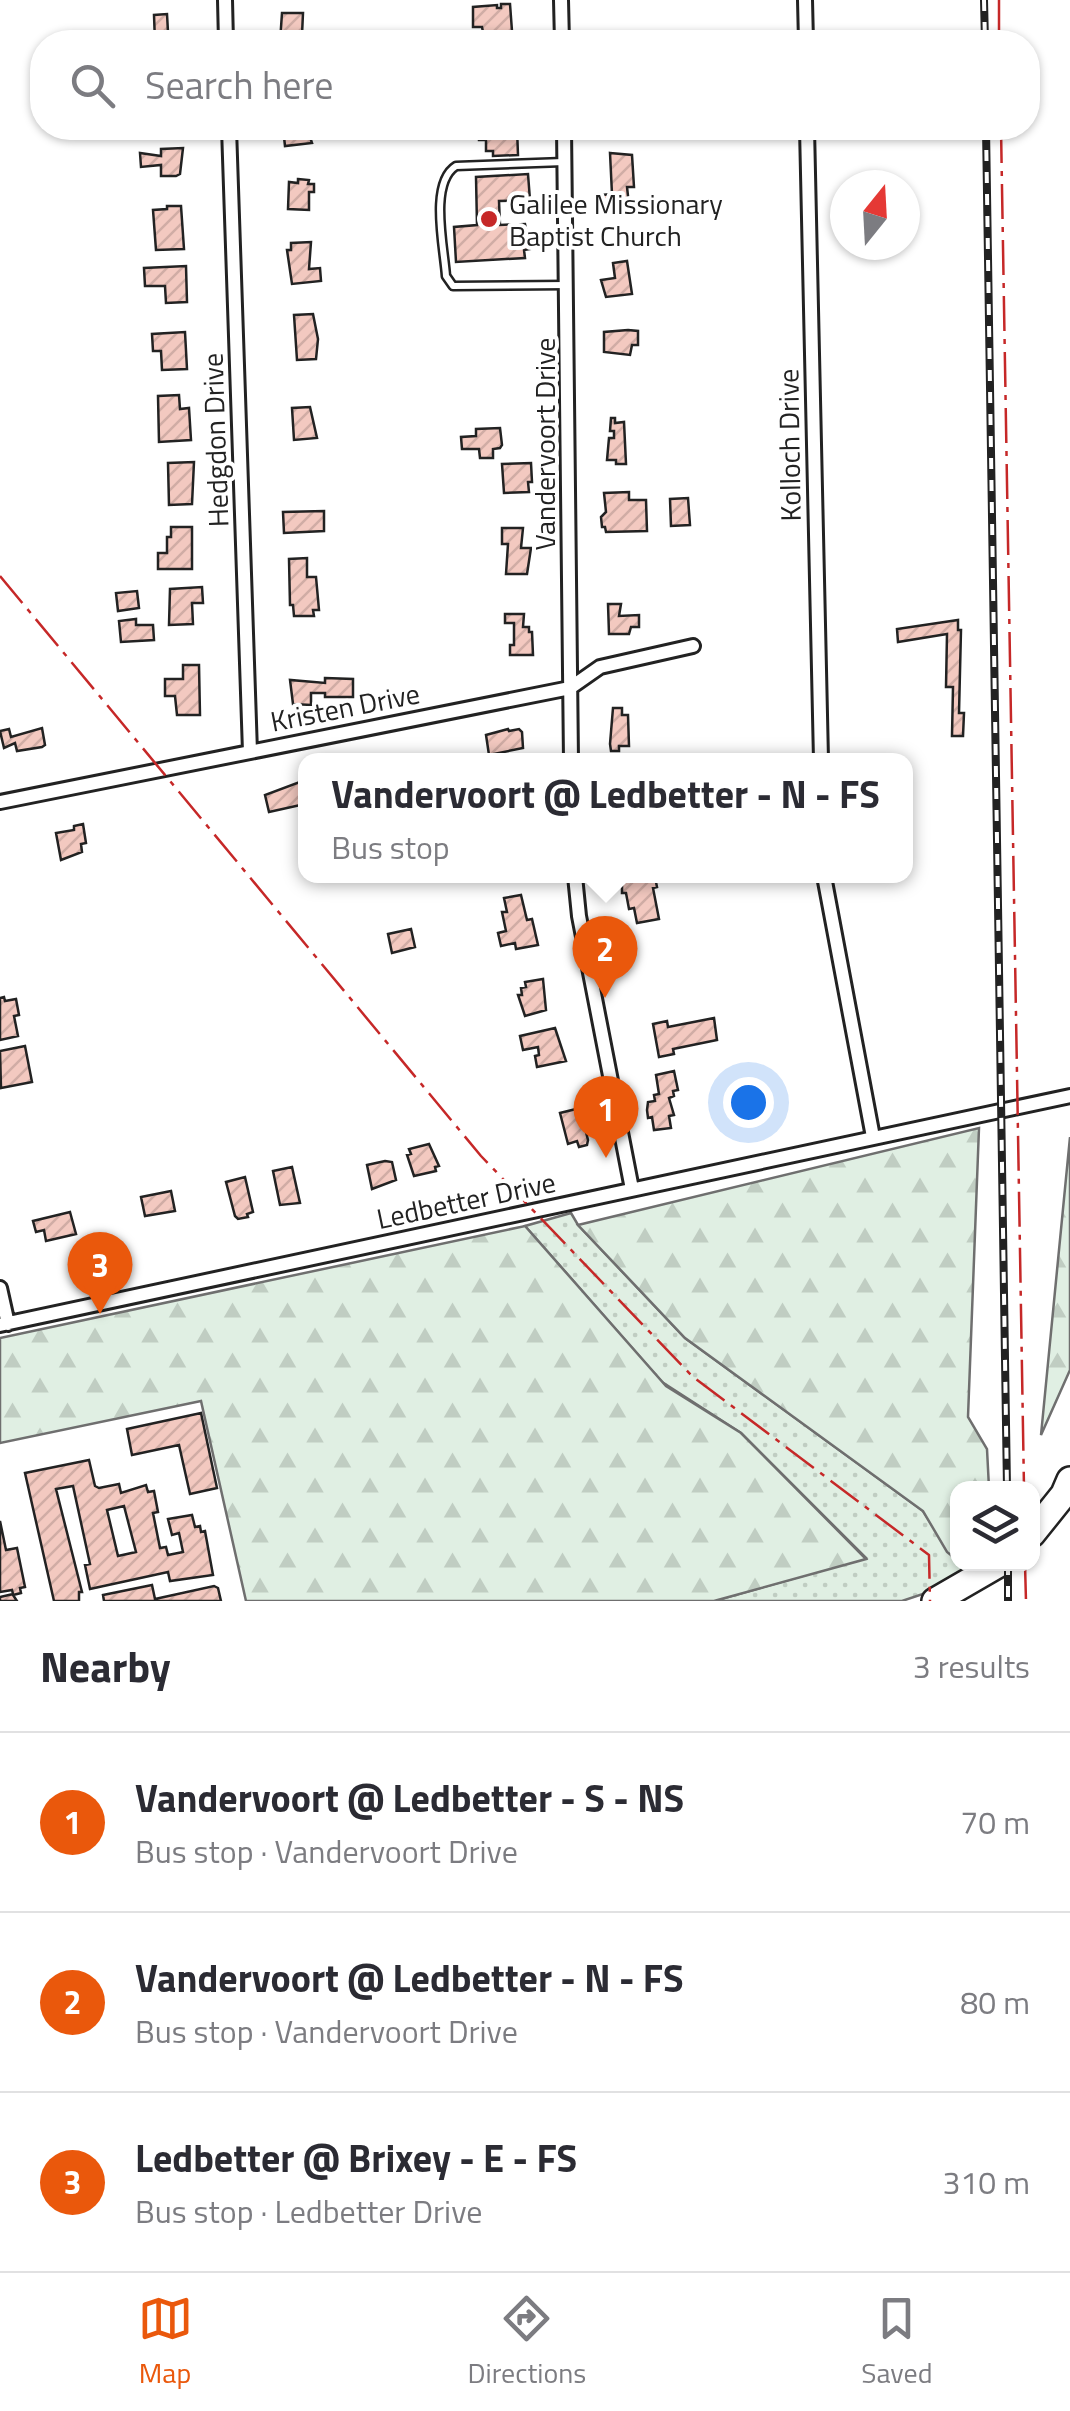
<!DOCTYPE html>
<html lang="en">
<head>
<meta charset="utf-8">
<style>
	body { margin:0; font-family:"Titillium Web",sans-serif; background:#f7f7f7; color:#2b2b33 }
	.controls { position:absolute; right:30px; bottom:30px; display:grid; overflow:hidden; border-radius:20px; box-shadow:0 2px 8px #0004 }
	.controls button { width:90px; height:90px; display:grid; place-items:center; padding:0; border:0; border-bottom:2px solid #e1e1e2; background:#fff; color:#2b2b33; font:50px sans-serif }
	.compass { position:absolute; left:830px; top:170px; width:90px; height:90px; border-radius:50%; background:#fff; box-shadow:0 2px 8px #0004; rotate:18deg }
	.you { position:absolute; left:748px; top:1102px; width:35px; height:35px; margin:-25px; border:8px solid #fff; border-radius:50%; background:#1a73e8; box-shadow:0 0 0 15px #1a73e833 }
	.badge { display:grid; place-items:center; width:65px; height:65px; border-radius:50%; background:#ea580c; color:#fff; font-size:32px; font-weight:700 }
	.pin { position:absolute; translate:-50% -82px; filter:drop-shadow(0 2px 5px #0008) }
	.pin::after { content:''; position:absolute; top:52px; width:35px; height:30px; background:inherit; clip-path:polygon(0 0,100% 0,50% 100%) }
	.popup { position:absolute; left:298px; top:753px; width:615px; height:130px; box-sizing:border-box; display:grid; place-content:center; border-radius:20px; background:#fff; filter:drop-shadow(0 2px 8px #0005); font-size:32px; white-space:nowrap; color:#7c7c81 }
	.popup b { font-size:38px; color:#2b2b33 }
	.popup::after { content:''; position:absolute; left:50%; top:100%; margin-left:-20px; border:20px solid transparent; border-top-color:#fff }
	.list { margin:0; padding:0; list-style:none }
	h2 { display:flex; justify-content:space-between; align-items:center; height:130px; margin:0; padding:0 40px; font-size:42px }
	h2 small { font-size:32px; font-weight:400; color:#7c7c81 }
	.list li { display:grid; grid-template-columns:65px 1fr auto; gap:30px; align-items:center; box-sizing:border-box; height:180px; padding:0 40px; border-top:2px solid #e1e1e2 }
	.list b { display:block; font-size:38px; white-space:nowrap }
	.list p { margin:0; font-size:32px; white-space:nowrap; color:#7c7c81 }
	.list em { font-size:32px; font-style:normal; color:#7c7c81 }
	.icon { flex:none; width:55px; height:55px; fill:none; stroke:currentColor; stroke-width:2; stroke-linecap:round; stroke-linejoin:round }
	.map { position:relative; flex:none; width:1070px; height:1601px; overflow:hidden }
	.search { position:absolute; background:#fff; box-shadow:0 2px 8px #0004; left:30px; right:30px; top:30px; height:110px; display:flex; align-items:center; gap:25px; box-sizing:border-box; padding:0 35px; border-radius:40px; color:#7c7c81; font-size:38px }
	.sheet { height:670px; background:#fff }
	nav { display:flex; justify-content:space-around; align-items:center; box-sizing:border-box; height:140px; border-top:2px solid #e1e1e2; background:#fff; font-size:28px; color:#7c7c81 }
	nav a { display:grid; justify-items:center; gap:5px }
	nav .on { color:#ea580c }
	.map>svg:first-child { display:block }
</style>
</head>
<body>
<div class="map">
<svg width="1070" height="1601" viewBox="0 0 1070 1601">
	<defs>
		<pattern id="grass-dots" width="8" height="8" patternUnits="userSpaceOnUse" patternTransform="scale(2.5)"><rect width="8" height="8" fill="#e0efe3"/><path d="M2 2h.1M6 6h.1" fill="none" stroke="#c0cdc2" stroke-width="1.8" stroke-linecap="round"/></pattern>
		<pattern id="forest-firs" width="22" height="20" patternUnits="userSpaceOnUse" patternTransform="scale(2.5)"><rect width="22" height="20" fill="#e0efe3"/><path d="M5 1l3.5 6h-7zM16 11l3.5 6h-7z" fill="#c0cdc2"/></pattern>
		<pattern id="building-hatch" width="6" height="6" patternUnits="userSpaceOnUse" patternTransform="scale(2.5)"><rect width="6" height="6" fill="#f3c9c0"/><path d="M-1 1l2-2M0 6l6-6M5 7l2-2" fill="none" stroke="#d0aca5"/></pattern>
	</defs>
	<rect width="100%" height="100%" fill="#fff"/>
	<!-- grass -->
	<path fill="url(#grass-dots)" stroke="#6f6f6f" stroke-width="2.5" d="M571,1213L578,1225L685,1338L923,1511C939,1535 948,1553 969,1569L956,1583L902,1601H714L866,1558L741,1433L662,1382L525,1226Z"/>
	<!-- forest -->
	<path fill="url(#forest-firs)" stroke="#6f6f6f" stroke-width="2.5" d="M979,1128L968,1417L987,1449L989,1488H958L957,1560L947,1552L923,1511L685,1338L578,1225Z
		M1070,1137V1370L1041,1435Z
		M525,1226L666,1386L741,1433L866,1559L714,1601H246L201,1401L0,1443V1338Z"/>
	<!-- building -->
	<path fill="url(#building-hatch)" stroke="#222" stroke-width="2.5" fill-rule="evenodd" d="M501,4H510L512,31L483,32L482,27H473V7L497,5V8H501Z
		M282,13H303L302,35H314V42H280Z
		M167,14L168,32H174L177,42H155L154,15Z
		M283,128H307L312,143L285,146Z
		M479,128H517L518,155L493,156V151H486V140H479Z
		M183,148L180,174L176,176H161V165L141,167L140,153L161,156V149Z
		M610,153L632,155L634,187H627L629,205L602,206V195L612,194Z
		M528,174L530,200L499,201L500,225L525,224L530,249L524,250L525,258L456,262L454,227L477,225L476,177Z
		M298,179L309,180L308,184H314V192H309V210L288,209L289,182L298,183Z
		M167,206H181L184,249L156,250L153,210L167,209Z
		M311,242L309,269L320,268L321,281L292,284L287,250H291V243Z
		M627,261L632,294L606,297L601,280L615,278L613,263Z
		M186,266L187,302L166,303L165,286H145L144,268Z
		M313,314L318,339L316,359L297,360L294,315Z
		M628,330L638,331V345H632L630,355L604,352V332Z
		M185,332L187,369L162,370L161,351H153L152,334Z
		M179,395L180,409L189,408L191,440L159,442L158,396Z
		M310,407L317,438L294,440L292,408Z
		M611,418H615V423L624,422L626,464H616V460H607L609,438H614V431H610Z
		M500,428L502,445L500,448L493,449V458H480L479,449H462L461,437L476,436V429Z
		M194,462L192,504L169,505L168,463Z
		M531,463L532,482H528L529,492L504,493L502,464Z
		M629,492V500H646L647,531L606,532L605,527H602L601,517L606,512L604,493Z
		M688,498L690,525L671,526L670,499Z
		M324,511V531L284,533L283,512Z
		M171,527H192V569H158V553H167V537H171Z
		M502,528H523L521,548H531L527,574H506L508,544H502Z
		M307,558V577H316L319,610H313L314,616H294L293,605H290L289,559Z
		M202,587L203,603H192L193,624L169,625L170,589Z
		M137,591L139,608L118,611L116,593Z
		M608,604H621L619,616L639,615V627H631L629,634H609Z
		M505,614H524L523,627H529V632H532L533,655H510V645H514V623H505Z
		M136,619V625H153L154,640L121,642L119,621Z
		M958,620V630H961L959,713H964L963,736H952L953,687H946L947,634L898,642L897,629Z
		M183,665H199L200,715H177L175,696H165V679H183Z
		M325,678L353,679V697H325V693H311V705L293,704L290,680L325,683Z
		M613,708H622V715H628L629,746H619V751H611L610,744Z
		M42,728L45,745L42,747L17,751L15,743L4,748L0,731L9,729L11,737Z
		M508,729L509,731L519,729L522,732L523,748L489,755L486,735Z
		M305,780V804L269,812L265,795Z
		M83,824L86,843L81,844L82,852L61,860L56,833L74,830V826Z
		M622,876L655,877L657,887L653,888L659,919L637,923L634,908L629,909L626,893H622Z
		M521,895L527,920L532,919L538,945L516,949L515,943L501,946L498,933L506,931L502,912H507L504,898Z
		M411,929L415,947L392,953L388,934Z
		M543,979L546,1010L525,1016L518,995H522L521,988L526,987L525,982Z
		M4,997L5,1001L16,999L19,1015L14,1016L18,1036L0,1040V998Z
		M714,1018L717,1040L673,1049L674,1054L659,1057L653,1024L667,1021L668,1027Z
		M555,1028L566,1061L537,1067L535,1056L539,1055L538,1047L523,1050L520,1036Z
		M25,1046L32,1082L1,1088L0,1051Z
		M674,1071L678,1090L673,1091L674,1096L669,1098L674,1115L669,1116L671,1128L654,1130L652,1117L648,1118L647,1110L648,1102L655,1101L654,1095L659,1094L656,1075Z
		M580,1108L588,1140L587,1145L579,1147L577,1141L568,1144L560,1113Z
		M429,1144L439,1166L435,1167L436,1171L414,1176L407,1155L411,1154L409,1149Z
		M385,1161L392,1162L396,1180L372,1189L367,1165Z
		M292,1167L300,1203L280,1205L273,1171Z
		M245,1177L253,1212L247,1214L248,1217L238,1219L235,1216L226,1182Z
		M171,1191L175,1211L145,1216L141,1197Z
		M70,1212L76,1234L46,1241L44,1230L36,1232L33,1221Z
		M201,1413L217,1488L190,1494L179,1445L132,1455L127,1429Z
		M89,1460L95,1486L99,1488L119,1484L121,1493L146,1485L148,1492L154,1491L158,1512L153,1513L160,1548L166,1547L168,1555L183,1552L179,1533L172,1535L168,1519L192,1515L195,1527L200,1526L201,1532L205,1531L213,1575L170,1581L168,1572L90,1589L85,1565L90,1564L73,1486L56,1489L82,1592H79V1601H54L25,1473ZM124,1506L136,1552L118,1556L107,1510Z
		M0,1521L6,1550L17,1548L25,1587L20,1588L21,1593L13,1595L17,1601H0V1597L13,1594L12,1590L0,1592Z
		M152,1585L155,1599L214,1586L218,1588L221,1601H104L103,1595Z"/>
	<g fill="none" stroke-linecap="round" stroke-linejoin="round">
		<defs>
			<path id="lane" d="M564,162L456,166C429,183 444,247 446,276L453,286L568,285"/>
			<path id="street" d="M225,0L226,42
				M561,0L562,42
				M805,0L806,42
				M229,128L250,752
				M564,128L571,760
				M807,128L821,760
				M0,802L570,688L600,667L693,646
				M575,876L579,916L632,1189
				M824,876L873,1137
				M0,1288L8,1324
				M0,1325L1070,1096"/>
			<path id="highway" d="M1032,1534L1064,1494L1070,1480
				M935,1601L999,1564"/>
		</defs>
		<!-- lane casing -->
		<use href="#lane" stroke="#222" stroke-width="11"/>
		<!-- street casing -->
		<use href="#street" stroke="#222" stroke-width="18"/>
		<!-- highway casing -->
		<use href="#highway" stroke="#222" stroke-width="30"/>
		<!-- lane -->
		<use href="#lane" stroke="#fff" stroke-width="6"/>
		<!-- street -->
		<use href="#street" stroke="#fff" stroke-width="12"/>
		<!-- highway -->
		<use href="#highway" stroke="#fff" stroke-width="25"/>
		<defs>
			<path id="rail" d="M984,0L985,42
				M986,128L1007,1488
				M1008,1564V1601"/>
		</defs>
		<!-- rail casing -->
		<use href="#rail" stroke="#222" stroke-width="8"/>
		<!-- rail -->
		<use href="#rail" stroke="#fff" stroke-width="4" stroke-dasharray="11" stroke-linecap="butt"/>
		<!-- power -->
		<path stroke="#c62828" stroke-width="2.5" stroke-dasharray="35 8 5 8" stroke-linecap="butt" d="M999,0V42
			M1001,128L1024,1488
			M0,576L481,1156L692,1376L929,1555L930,1601
			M1025,1564L1026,1601"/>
	</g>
	<!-- markers -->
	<circle fill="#c62828" stroke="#fff" stroke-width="4" cx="489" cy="219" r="10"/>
	<g text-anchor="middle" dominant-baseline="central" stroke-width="8" stroke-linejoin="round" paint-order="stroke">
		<!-- poi labels -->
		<g font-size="28" fill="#222" stroke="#fff" text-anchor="start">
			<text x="509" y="203">Galilee Missionary<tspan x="509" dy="32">Baptist Church</tspan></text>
		</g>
		<!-- street labels -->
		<g font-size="28" fill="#222" stroke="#fff">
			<text transform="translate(215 440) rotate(-92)">Hedgdon Drive</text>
			<text transform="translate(544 444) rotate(-90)">Vandervoort Drive</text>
			<text transform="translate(789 445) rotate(-91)">Kolloch Drive</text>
			<text transform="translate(345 707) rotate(-11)">Kristen Drive</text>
			<text transform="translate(466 1200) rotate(-12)">Ledbetter Drive</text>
		</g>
	</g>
</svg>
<div class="controls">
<button><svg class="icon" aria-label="layers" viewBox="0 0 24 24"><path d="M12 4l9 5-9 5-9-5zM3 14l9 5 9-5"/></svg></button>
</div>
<svg class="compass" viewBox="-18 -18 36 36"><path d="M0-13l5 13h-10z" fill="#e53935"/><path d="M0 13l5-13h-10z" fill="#7c7c81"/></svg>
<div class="you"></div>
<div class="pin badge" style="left:606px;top:1158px">1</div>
<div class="pin badge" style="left:605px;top:998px">2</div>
<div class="popup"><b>Vandervoort @ Ledbetter - N - FS</b>Bus stop</div>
<div class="pin badge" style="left:100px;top:1314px">3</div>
<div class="search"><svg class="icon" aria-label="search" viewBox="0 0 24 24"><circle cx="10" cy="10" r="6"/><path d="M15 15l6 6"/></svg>Search here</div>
</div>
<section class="sheet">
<h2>Nearby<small>3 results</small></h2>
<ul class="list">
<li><span class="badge">1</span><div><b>Vandervoort @ Ledbetter - S - NS</b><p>Bus stop · Vandervoort Drive</p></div><em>70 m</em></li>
<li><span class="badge">2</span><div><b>Vandervoort @ Ledbetter - N - FS</b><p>Bus stop · Vandervoort Drive</p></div><em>80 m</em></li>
<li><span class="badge">3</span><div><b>Ledbetter @ Brixey - E - FS</b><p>Bus stop · Ledbetter Drive</p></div><em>310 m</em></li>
</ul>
</section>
<nav>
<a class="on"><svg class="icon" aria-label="map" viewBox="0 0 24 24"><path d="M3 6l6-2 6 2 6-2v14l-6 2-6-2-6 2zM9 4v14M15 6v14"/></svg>Map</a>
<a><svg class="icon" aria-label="directions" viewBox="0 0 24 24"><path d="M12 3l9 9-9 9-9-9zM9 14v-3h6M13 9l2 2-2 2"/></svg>Directions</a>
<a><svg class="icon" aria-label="saved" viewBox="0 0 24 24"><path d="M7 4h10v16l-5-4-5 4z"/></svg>Saved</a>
</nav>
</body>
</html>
